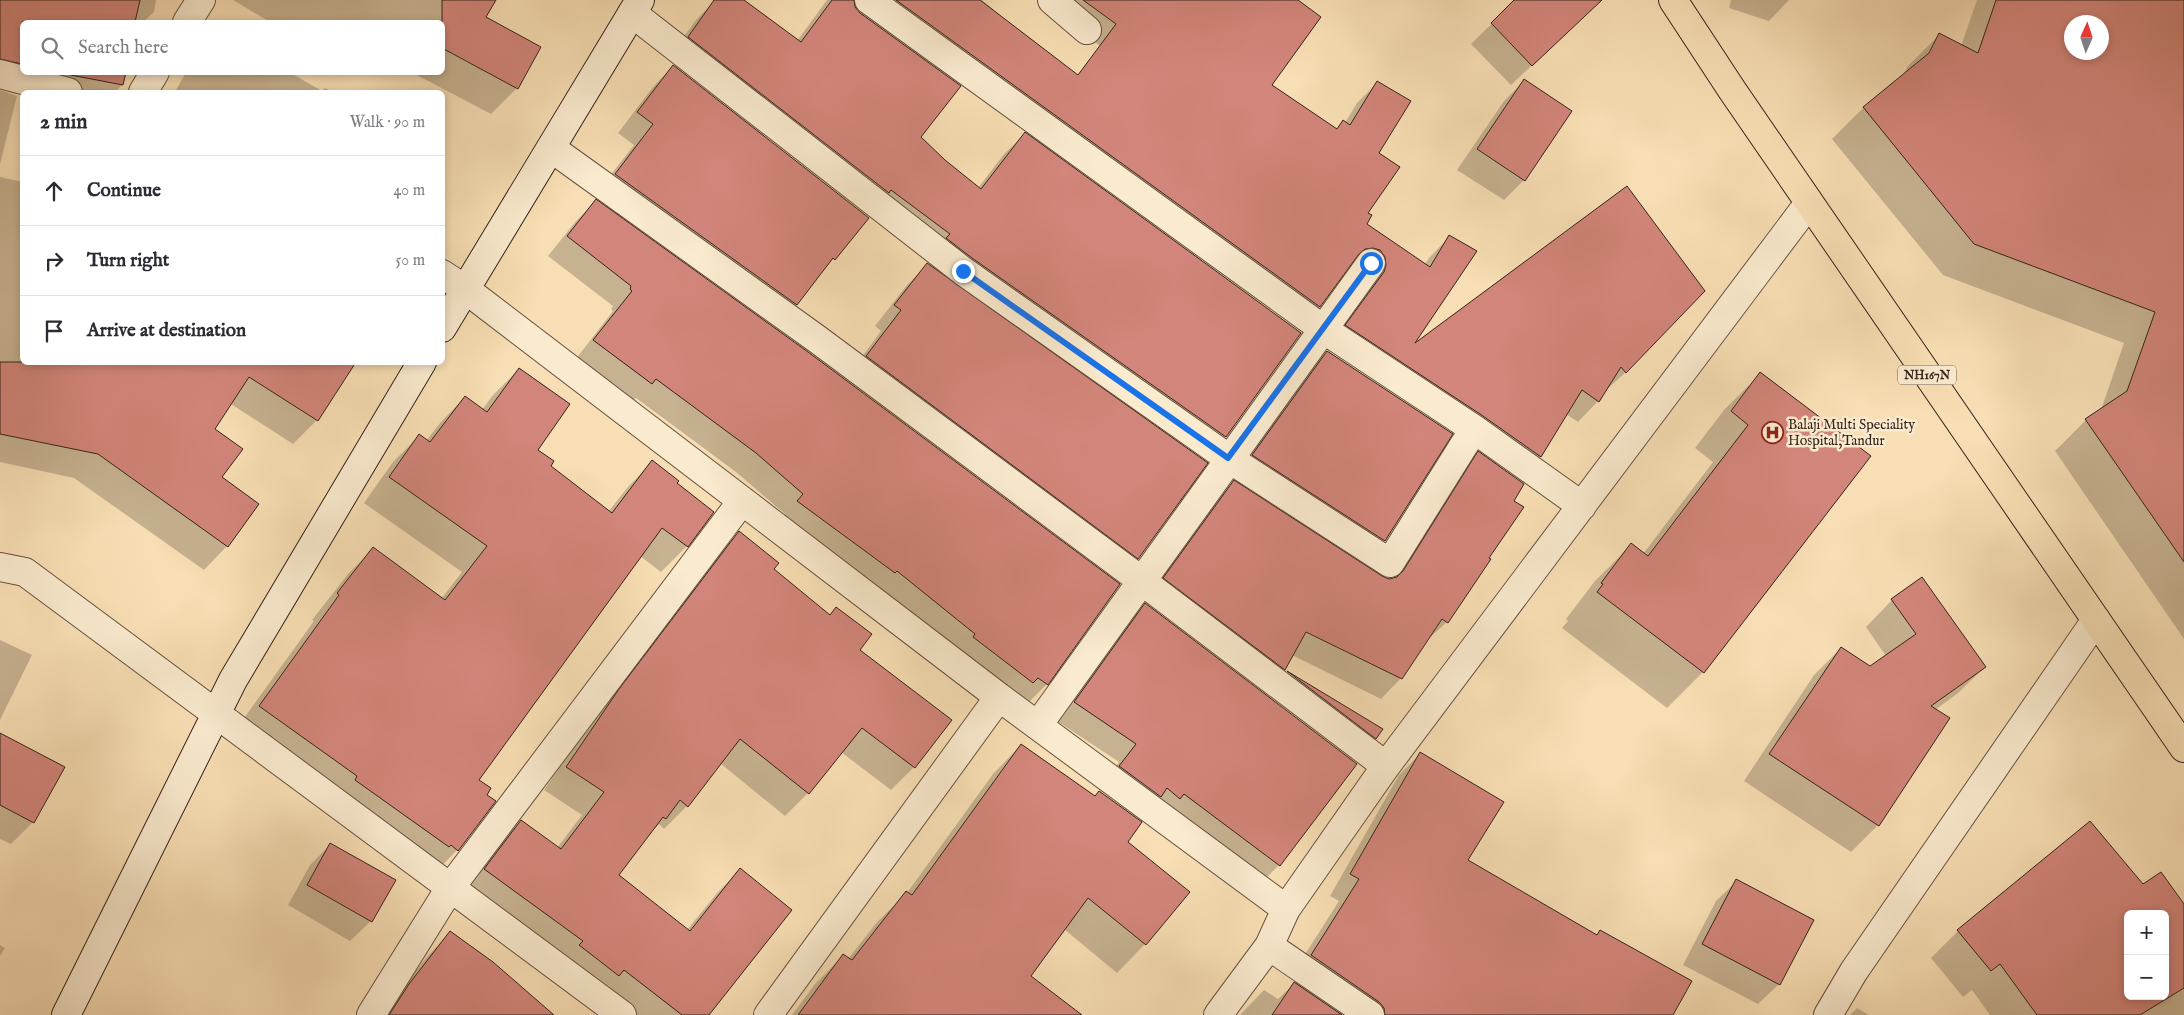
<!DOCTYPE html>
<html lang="en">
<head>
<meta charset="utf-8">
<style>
	body { margin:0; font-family:"IM FELL English",serif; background:#f2f2f3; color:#2b2b33 }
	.controls { position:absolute; right:15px; bottom:15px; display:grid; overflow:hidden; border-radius:8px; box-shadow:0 2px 8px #0003 }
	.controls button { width:45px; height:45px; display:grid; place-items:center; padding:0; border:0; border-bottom:1px solid #e1e1e2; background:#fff; color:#2b2b33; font:25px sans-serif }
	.compass { position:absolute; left:2064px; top:15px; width:45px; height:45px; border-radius:50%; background:#fff; box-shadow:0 2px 8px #0003; rotate:3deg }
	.stop { position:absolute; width:15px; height:15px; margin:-11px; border:4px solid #1a73e8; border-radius:50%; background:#fff }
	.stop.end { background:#1a73e8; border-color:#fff; box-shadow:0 1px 5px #0008 }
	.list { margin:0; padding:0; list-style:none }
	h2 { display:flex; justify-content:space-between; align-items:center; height:65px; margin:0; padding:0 20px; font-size:21px }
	h2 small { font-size:16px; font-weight:400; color:#7c7c81 }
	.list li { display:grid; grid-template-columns:32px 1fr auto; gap:15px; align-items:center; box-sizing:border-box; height:70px; padding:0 20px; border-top:1px solid #e1e1e2 }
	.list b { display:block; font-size:19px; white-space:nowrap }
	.list em { font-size:16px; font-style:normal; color:#7c7c81 }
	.icon { flex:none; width:28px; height:28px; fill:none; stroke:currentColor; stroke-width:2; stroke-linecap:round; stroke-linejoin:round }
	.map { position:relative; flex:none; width:2184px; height:1015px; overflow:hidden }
	.search { position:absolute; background:#fff; box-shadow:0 2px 8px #0003; left:20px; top:20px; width:425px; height:55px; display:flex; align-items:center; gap:12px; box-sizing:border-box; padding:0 18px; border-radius:8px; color:#7c7c81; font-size:19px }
	.panel { position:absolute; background:#fff; box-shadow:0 2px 8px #0003; left:20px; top:90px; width:425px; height:275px; border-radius:8px }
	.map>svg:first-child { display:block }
</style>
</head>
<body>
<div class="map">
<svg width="2184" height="1015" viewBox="0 0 2184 1015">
	<rect width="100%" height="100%" fill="#f8deb4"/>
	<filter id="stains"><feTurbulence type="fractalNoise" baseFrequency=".004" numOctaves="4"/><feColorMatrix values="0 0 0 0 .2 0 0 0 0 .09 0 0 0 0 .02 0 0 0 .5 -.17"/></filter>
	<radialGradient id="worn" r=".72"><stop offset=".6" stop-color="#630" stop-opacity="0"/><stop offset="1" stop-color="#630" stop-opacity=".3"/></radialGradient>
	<!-- shadow -->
	<path fill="#0003" fill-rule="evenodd" d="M0,0H156L154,12L143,22H22V72H125L122,85L115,92H22L0,88Z
		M233,0H495L485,18L517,88L491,114L411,72H442V22H270Z
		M716,0H742L797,41L827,0H982L994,10L993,12L1077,76L1113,56L1041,0H1296L1270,86L1335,130L1343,122L1345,123L1357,103L1378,82L1377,153L1365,224L1424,265L1429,258L1449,237L1411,347L1627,188L1626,372L1604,392L1598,401L1578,422L1566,414L1540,457L1519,477L1462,437L1326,346L1352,268L1346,269L1319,307L1298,327L853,5L920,137L944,161L978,188L1004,154L1025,134L1300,333L1225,437L1204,457L994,309L992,311L1138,558L1117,578L847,377L881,331L875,326L907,285L927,265L950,281L952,279L668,58L696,20Z
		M1516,0H1569L1564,35L1511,85L1471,44Z
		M1731,0H1789L1769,21L1729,8Z
		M1977,0H2184V639L2055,451L2086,420L2101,410L2124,343L1943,275L1832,139L1863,108L1903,76L1908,66L1939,35L1961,46ZM2072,22H2102V52H2072Z
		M673,66L867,218L796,304L775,324L595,195L634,145L618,133L653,87Z
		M186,72H289L322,91L325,88L332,92H175Z
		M1524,81V180L1504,200L1457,170L1504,101Z
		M0,90L17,96L0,164Z
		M0,177L22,182V362H353L317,420L293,444L231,404L214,429L227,546L204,570L74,478L0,462Z
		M596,201L1047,684L1027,704L779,521L785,514L736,472L636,398L631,403L575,360L613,311L611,309L613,306L548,256L576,221Z
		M1327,352L1384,540L1364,561L1233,476L1307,372Z
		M519,369L536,450L549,466L608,512L627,488L652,462L675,483L687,546L661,572L640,556L478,780L457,850L432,876L234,732L314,621L312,620L348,574L374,548L441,599L462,572L364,503L393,462L419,436L426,441L440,423L465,397L482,410L493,395Z
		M1760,374L1703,672L1667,708L1562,628L1568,621L1566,619L1595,581L1631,545L1643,554L1713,462L1695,448L1724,410Z
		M1479,453L1513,501L1487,558L1447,622L1426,641L1401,678L1381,699L1292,655L1284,669L1264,689L1144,598L1214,502L1234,482L1381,577L1392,579L1458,473Z
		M739,533L772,570L829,616L836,608L914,767L891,790L841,752L808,793L785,816L720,763L687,806L664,829L659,824L645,839L617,876L687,930L717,893L740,870L708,1015H630L462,892L498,844L521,822L557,848L582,815L544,790L597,714L716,555Z
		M1892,600L1985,667L1958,693L1935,710L1878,825L1851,852L1744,781L1814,675L1841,648L1870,667L1886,656L1866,627Z
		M1145,605L1279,865L1261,883L1102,784L1119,762L1057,721L1128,622Z
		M0,640L32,655L0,720Z
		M1287,673L1381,729L1355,758L1268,692Z
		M0,734L33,822L11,844L0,839Z
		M1021,745L1127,842L1145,944L1117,973L1064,929L1030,977L1080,1015H792L815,984L843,956L848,959L878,921L907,893L993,774Z
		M1421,753L1466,860L1596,936L1600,931L1672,1015H1240L1264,990L1278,999L1296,982L1290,978L1339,901L1330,896L1399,775Z
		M330,845L371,921L350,941L288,905L310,865Z
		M1737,881L1779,984L1758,1004L1683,965L1716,901Z
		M2143,886L2184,909V1015H1990L1972,990L1963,997L1931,958L1958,931ZM2128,914H2165V996H2128Z
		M450,933L554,1015H381L426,958Z
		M0,945L5,948L0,956Z
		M1857,1008L1869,1015H1850Z"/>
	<!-- building -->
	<path fill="#d2857a" stroke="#35231b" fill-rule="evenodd" d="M0,0H140L135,22H22V64L0,59Z
		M442,0H496L486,17L541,47L518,89L442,48Z
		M714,0H744L801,42L832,0H854L855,7L860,13L961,86L921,137L945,160L981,189L1025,132L1301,333L1226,437L972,258L946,238L950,234L891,190L889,193L688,37Z
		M896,0H980L1078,75L1116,24L1083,0H1298L1321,17L1272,85L1337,129L1343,120L1350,125L1377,81L1411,101L1379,153L1400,167L1368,213L1372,215L1367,224L1430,267L1449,235L1477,251L1415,343L1627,186L1705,291L1626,373L1621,367L1599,402L1582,390L1541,457L1483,416L1345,325L1384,272L1386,265L1385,257L1380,250L1373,248L1365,249L1359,254L1320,307Z
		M1514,0H1602L1532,66L1491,23Z
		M1996,0H2184V562L2085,419L2127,391L2155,312L1974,244L1863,107L1929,53L1939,33L1978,53ZM2072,22H2102V52H2072Z
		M673,65L869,218L835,260L833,258L797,305L615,174L653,124L637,112Z
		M55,72H126L123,85Z
		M1524,79L1572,111L1525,181L1477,149Z
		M596,199L808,352L1120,584L1048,685L1038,678L1033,683L973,637L975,634L897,571L895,573L797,501L803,494L756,453L656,379L652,384L593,340L632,291L630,289L631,286L567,236Z
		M927,263L1208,463L1138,559L866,356L901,310L894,305Z
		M1327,351L1453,434L1385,541L1252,455Z
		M0,362H356L318,421L249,377L215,429L243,449L222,477L259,504L228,547L98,454L0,434Z
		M519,368L570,404L538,450L554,461L551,466L612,513L652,460L679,481L677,483L714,512L688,547L662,528L479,780L491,788L487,795L496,801L458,851L451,845L449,847L355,780L357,776L259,706L339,595L337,593L373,547L445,600L487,546L389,477L419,434L430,442L465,396L487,412Z
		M1760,372L1871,456L1704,673L1597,592L1603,584L1601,583L1631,543L1648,556L1748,425L1731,411Z
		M1478,451L1524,484L1514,501L1524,507L1489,558L1491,559L1448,623L1442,619L1402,679L1306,632L1285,670L1163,578L1234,480L1382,576L1389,579L1397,577L1403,571Z
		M739,531L779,563L774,569L830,615L836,607L872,634L860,650L952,720L915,768L862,728L809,794L740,739L688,807L680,800L666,819L663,817L619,875L690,931L740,868L792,910L709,1015H682L624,970L619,976L579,945L583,941L484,869L521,820L561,849L604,792L566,767L619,689Z
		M1922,577L1986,667L1931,706L1950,718L1879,826L1769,754L1841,647L1870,666L1916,634L1891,599Z
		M1145,603L1357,764L1280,866L1184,794L1180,799L1167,788L1161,797L1119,766L1136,744L1074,702Z
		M1287,671L1383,729L1376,739Z
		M0,733L65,767L34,823L0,805Z
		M1021,744L1095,796L1099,791L1142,822L1128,842L1190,892L1146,945L1088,898L1031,976L1082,1015H798L843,954L852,960L906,891L912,895Z
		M1420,752L1504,802L1468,860L1597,935L1600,930L1692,981L1673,1015H1385L1384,1008L1379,1002L1311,955L1359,879L1350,874Z
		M2090,821L2143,884L2161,872L2184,904V988L2140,1015H2037L2000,964L1991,971L1957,930ZM2128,914H2165V996H2128Z
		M330,843L396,880L372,922L307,885Z
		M1736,879L1814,920L1780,985L1702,944Z
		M450,931L493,962L554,1015H389L409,984Z
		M1294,982L1342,1015H1272Z"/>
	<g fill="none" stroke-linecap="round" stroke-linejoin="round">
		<defs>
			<path id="street" d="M869,0L1323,329L1474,429
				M1052,0L1087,30
				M632,13L963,271L1228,458L1390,563L1474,429L1582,506
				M187,22L201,0
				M0,74L68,92
				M143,92L155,72
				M551,148L817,339L1142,581L1386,766L1286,909L1269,946
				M442,274L465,289L999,697L768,1015
				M0,567L25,572L622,1015
				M999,697L1286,909
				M1038,725L1371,263
				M1386,766L1809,203
				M371,1015L450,888L742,501
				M1218,1015L1269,946L1370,1015
				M1828,1015L1854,971L2096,620"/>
			<path id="secondary" d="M442,328L640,0
				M66,1015L233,680L422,362"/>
			<path id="highway" d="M1673,0L1732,90L2184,748"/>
		</defs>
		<!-- street casing -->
		<use href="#street" stroke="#665241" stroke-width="30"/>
		<!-- secondary casing -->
		<use href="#secondary" stroke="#35231b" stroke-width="30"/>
		<!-- highway casing -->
		<use href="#highway" stroke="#35231b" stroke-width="30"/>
		<!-- street -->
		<use href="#street" stroke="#faeace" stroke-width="28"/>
		<!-- secondary -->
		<use href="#secondary" stroke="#faeace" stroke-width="28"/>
		<!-- highway -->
		<use href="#highway" stroke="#f8deb4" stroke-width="28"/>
	</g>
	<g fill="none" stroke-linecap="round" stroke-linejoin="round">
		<!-- route -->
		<path stroke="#1a73e8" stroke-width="6" d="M963,271L1228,458L1371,263"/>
	</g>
	<!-- icons -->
	<defs>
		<symbol id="hospital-ring" viewBox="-11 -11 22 22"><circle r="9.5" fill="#faeace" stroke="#8f2418" stroke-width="1.5"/><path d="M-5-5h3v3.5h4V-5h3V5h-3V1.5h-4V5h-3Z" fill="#8f2418"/></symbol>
	</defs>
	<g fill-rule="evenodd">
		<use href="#hospital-ring" x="1760" y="420" width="25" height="25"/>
	</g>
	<g text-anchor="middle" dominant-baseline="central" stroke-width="5" stroke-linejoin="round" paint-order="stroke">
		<!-- shield labels -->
		<rect fill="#faeace" stroke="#705f51" stroke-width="1" x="1898" y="365.5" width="58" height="19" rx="4"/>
		<g font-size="12" font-weight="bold" fill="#35231b">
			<text x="1927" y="375">NH167N</text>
		</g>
		<!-- poi labels -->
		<g font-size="14" fill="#35231b" stroke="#faeace" text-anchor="start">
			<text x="1788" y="425">Balaji Multi Speciality<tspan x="1788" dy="16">Hospital,Tandur</tspan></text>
		</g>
	</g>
	<rect width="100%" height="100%" filter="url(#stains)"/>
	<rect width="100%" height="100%" fill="url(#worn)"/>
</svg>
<div class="controls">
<button>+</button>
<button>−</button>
</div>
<svg class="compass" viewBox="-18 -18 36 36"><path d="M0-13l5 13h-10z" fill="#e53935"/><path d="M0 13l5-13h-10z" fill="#7c7c81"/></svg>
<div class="stop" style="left:1371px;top:263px"></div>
<div class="stop end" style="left:963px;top:271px"></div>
<div class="search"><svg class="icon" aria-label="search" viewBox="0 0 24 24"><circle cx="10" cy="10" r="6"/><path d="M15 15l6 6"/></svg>Search here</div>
<section class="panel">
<h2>2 min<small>Walk · 90 m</small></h2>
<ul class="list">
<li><svg class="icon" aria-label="ahead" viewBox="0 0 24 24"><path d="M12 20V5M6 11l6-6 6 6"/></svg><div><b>Continue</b></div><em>40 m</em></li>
<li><svg class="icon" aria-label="right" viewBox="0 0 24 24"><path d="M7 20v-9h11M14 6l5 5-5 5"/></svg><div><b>Turn right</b></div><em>50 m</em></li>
<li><svg class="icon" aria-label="arrive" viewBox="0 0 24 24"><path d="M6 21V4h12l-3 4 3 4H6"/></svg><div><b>Arrive at destination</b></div></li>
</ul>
</section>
</div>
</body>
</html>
